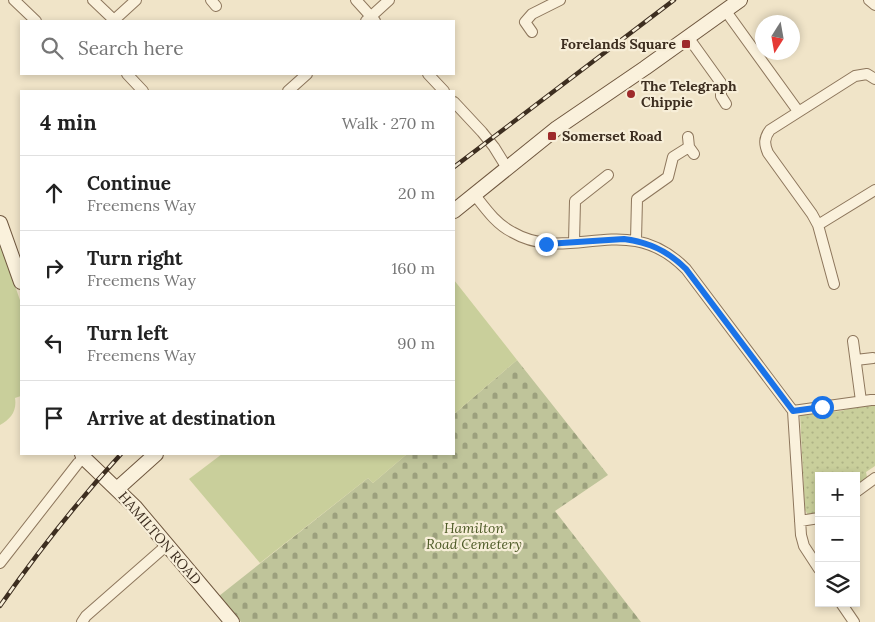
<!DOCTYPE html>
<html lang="en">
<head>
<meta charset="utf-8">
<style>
	body { margin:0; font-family:Lora,serif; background:#f6f6f6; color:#222 }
	.controls { position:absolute; right:15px; bottom:15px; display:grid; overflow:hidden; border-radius:0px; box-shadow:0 2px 8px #0003 }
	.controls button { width:45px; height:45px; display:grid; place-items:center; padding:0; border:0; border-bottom:1px solid #e0e0e0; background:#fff; color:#222; font:25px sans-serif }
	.compass { position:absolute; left:755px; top:15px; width:45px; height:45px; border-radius:50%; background:#fff; box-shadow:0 2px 8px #0003; rotate:191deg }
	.stop { position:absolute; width:15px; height:15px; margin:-11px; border:4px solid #1a73e8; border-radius:50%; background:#fff }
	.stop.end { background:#1a73e8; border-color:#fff; box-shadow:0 1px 5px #0008 }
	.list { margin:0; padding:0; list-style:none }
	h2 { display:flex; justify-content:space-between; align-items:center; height:65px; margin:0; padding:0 20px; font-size:21px }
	h2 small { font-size:16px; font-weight:400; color:#767676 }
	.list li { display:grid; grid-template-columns:32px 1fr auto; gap:15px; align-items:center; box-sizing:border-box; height:75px; padding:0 20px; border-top:1px solid #e0e0e0 }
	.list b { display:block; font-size:19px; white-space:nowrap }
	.list p { margin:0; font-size:16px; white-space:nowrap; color:#767676 }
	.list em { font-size:16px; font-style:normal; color:#767676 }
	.icon { flex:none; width:28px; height:28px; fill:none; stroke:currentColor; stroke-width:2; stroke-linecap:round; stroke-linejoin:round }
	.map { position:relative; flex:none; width:875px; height:622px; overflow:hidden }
	.search { position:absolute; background:#fff; box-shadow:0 2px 8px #0003; left:20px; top:20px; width:435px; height:55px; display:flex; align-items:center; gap:12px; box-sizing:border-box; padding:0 18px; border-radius:0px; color:#767676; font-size:19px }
	.panel { position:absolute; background:#fff; box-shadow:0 2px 8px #0003; left:20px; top:90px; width:435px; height:365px; border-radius:0px }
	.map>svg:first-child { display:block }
</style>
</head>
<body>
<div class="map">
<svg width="875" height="622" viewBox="0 0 875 622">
	<defs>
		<pattern id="grass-dots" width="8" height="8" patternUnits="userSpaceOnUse" patternTransform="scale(1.25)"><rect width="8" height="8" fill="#c9cf9b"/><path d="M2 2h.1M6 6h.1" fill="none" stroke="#aeb285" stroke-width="1.8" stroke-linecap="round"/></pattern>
		<pattern id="cemetery-stones" width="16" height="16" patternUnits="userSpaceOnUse" patternTransform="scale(1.25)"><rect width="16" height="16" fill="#bfc49a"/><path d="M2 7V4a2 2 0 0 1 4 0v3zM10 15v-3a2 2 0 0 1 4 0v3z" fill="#9ca07d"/></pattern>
	</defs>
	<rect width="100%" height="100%" fill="#f0e4c8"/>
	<!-- grass -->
	<path fill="url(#grass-dots)" d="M875,403V466L866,472L867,477L858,484L856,476H819V516L808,515L805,510L800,414L824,409C831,414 848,411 855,405Z"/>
	<!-- cemetery -->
	<path fill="url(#cemetery-stones)" d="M517,360L608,475L555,511L641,622H241L219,596L368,478L373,483L407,454H454V414Z"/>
	<!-- green -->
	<path fill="#c9cf9b" d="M0,243L21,303V396L15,398C17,411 11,419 0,425Z
		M454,280L517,360L454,414Z
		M222,454H407L373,483L368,478L260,563L189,479Z"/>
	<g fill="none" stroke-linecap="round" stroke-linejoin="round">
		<defs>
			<path id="street" d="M14,0L36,21
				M93,0L114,20
				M211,0L216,6
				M356,0L375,21
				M869,0L875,5
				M725,10L798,111
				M113,21L136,0
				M366,21L389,0
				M532,32L525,22L532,14L560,0
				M688,37L721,83V96L726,104
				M127,74L143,91
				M428,74L444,91
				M288,91L307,74
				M454,102L482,132L494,147L507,168
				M688,137L689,147L694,154
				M474,194C485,208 496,224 512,232C570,266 626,208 686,269L793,411L801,535L804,546L819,569
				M818,225L875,190
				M636,240L637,199L668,177L673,157L689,147
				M574,242L575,201L608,175
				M834,284L818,225L812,214L768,153C764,144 764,138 770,130L855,76L867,74L875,79
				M853,341L861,401
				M856,360L873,358
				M793,411L871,400H875
				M856,492L875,478
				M800,521L819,518
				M0,563L78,463L84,458
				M841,603L854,622
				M82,622L86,616L167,545"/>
			<path id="secondary" d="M454,211L557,128L645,68L740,0
				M0,223L21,282
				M82,454L84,458L135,507L232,622
				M117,489L156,454"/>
		</defs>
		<!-- street casing -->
		<use href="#street" stroke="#8d765c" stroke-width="12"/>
		<!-- secondary casing -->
		<use href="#secondary" stroke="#6f573f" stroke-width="16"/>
		<!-- street -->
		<use href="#street" stroke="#faf1dc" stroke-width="10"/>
		<!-- secondary -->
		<use href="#secondary" stroke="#faf1dc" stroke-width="14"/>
		<defs>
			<path id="rail" d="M454,167L674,0
				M0,606C37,553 77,502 121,454"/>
		</defs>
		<!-- rail casing -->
		<use href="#rail" stroke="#3d2e20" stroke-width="4.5"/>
		<!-- rail -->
		<use href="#rail" stroke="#f7eed8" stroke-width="2.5" stroke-dasharray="8" stroke-linecap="butt"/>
	</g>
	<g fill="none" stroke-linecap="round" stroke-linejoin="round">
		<!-- route -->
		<path stroke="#1a73e8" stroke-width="6" d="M546,244L624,239C649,242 668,251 686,269L793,411L822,407"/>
	</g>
	<!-- markers -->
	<g fill="#9e2a2b" stroke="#f7eed8" stroke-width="2">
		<rect x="681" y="39" width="10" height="10" rx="2.5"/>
		<circle cx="631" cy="94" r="5"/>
		<rect x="547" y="131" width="10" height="10" rx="2.5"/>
	</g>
	<g text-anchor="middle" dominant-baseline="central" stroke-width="4.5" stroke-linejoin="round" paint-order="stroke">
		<!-- poi labels -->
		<g font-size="14" font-weight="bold" fill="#3d2e20" stroke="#f7eed8" text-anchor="start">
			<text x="676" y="44" text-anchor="end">Forelands Square</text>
			<text x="641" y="86">The Telegraph<tspan x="641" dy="16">Chippie</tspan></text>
			<text x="562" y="136">Somerset Road</text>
		</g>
		<!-- park labels -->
		<g font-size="14" font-style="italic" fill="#4d5a26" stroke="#f7eed8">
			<text x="474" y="528">Hamilton<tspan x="474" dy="16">Road Cemetery</tspan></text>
		</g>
		<!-- street labels -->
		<g font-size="14" fill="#3d2e20" stroke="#f7eed8">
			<text transform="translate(160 538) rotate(49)">HAMILTON ROAD</text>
		</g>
	</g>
</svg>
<div class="controls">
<button>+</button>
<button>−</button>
<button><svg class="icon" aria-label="layers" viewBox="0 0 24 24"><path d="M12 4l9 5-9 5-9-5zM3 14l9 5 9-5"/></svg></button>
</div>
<svg class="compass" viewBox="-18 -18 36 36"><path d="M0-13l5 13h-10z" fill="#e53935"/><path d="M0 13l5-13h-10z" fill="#767676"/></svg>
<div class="stop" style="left:822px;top:407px"></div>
<div class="stop end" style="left:546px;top:244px"></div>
<div class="search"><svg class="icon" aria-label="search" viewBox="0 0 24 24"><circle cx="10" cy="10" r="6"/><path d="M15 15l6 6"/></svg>Search here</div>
<section class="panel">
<h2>4 min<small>Walk · 270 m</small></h2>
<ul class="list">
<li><svg class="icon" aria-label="ahead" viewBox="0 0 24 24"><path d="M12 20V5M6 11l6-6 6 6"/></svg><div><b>Continue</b><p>Freemens Way</p></div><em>20 m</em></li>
<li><svg class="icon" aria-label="right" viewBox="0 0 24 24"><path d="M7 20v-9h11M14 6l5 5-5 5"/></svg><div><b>Turn right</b><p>Freemens Way</p></div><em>160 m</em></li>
<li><svg class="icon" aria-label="left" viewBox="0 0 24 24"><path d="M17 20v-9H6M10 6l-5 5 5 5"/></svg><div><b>Turn left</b><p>Freemens Way</p></div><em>90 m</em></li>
<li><svg class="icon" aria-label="arrive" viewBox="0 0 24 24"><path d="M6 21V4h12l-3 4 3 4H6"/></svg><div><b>Arrive at destination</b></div></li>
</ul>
</section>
</div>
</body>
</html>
